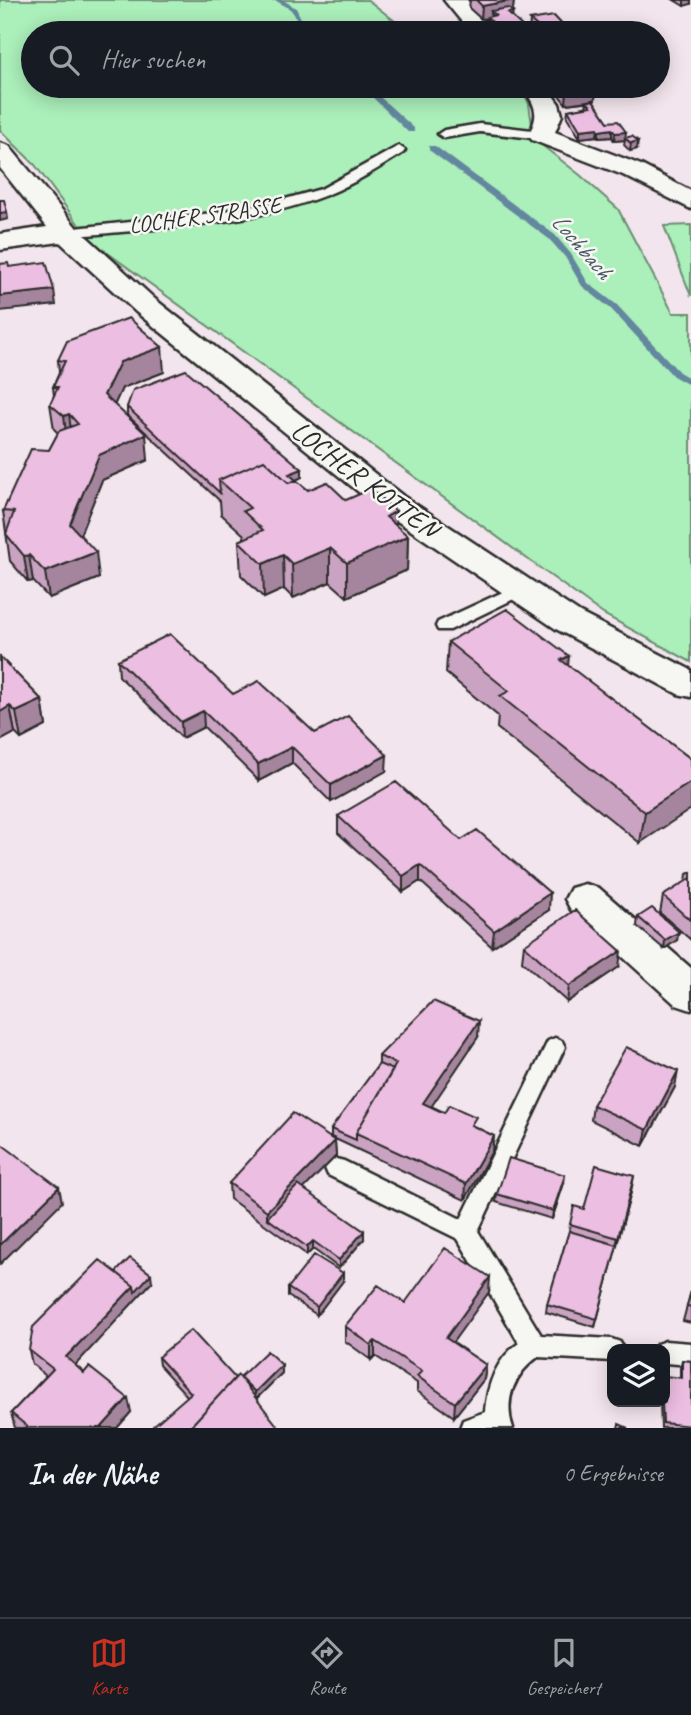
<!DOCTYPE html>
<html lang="de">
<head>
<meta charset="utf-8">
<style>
	body { margin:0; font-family:Caveat,sans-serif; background:#242831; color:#f1f3f6 }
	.controls { position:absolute; right:21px; bottom:21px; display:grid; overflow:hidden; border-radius:14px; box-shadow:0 4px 18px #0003 }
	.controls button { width:63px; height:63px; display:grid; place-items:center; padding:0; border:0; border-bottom:2px solid #363941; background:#171b24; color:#f1f3f6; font:35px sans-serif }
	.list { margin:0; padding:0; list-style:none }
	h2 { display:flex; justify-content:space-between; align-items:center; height:91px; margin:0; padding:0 28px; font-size:30px }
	h2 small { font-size:23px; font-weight:400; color:#9ea1a6 }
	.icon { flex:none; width:38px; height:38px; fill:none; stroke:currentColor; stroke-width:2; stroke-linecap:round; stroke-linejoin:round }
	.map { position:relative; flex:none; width:691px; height:1428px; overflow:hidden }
	.search { position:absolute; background:#171b24; box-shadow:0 4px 18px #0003; left:21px; right:21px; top:21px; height:77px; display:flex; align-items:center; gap:18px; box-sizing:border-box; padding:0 24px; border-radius:38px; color:#9ea1a6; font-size:26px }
	.sheet { height:189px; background:#171b24 }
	nav { display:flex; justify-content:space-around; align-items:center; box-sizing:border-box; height:98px; border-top:2px solid #363941; background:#171b24; font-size:19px; color:#9ea1a6 }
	nav a { display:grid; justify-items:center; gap:4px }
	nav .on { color:#c8321e }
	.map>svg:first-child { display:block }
</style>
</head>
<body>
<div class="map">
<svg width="691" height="1428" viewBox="0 0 691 1428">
	<rect width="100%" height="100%" fill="#f3e5ed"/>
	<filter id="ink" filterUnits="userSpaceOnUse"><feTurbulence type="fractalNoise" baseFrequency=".0143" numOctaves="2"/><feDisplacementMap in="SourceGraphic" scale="14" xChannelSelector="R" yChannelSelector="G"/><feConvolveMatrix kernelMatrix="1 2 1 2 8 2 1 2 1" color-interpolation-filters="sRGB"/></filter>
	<g filter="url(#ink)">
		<!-- green -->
		<path fill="#abefba" stroke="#6b8d72" stroke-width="2" d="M0,0H368L410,33H33V86H521L529,104L534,139L580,175L618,209L673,313H691V662L603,614L90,240L35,165L0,130Z
			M691,225V296L664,226Z"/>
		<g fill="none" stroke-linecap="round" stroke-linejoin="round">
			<!-- stream -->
			<path fill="#64879e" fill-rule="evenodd" d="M275,0H283L296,8L304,25L317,33C293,33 301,19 290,9C286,6 279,3 275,0Z
				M361,86H368L414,128V132H408Z
				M429,146H435L555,235L571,254L588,283L617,305L679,372L691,379V386L673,376L611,309L582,286L565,257L549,239L429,150Z"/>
			<defs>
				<path id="service" d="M480,124L541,131L547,135L541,139L480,132L444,138L438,134L444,130Z
					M399,146L405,150L403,153C379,168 355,183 329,194C247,227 152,228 66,237L60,233L66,229L213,213L271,203L321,189Z
					M520,584L526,585L528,589L526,593L450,630H438L436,626L438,622Z
					M555,1038L562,1041L565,1047L478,1231L541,1335L612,1339L620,1342L623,1349H612V1361L538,1357C515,1373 503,1400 513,1428H460L463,1420L485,1412C487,1385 497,1358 519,1343L458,1239L328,1175L325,1168L328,1161L336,1159L344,1161L461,1219L548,1041Z
					M665,1341L691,1343V1365L665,1363V1349H654L657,1344Z"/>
				<path id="minor" d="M444,0H467L494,33H471Z
					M522,86H546L559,104L562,115L555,132L641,165L691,191V209L623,175L532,140L528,135C541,114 535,105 522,86Z
					M0,143L9,146L76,227L156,300L403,496L580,613L691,670V697L678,694L556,629L381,510L136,312L60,242L0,250V234L47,227L0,168Z
					M585,884L599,888L691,968V1010L676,1005L571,910L565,899L571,888Z"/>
			</defs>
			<!-- service casing -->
			<use href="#service" stroke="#2b2b2b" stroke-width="5"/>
			<!-- minor casing -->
			<use href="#minor" stroke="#2b2b2b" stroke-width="5"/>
			<!-- service -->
			<use href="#service" fill="#f6f6f2" fill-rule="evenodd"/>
			<!-- minor -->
			<use href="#minor" fill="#f6f6f2" fill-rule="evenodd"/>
		</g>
		<!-- wall -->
		<path fill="#cba3c2" stroke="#2b2b2b" stroke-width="2" d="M470,0H514L512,17L524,33H527H495L486,24L487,19H481L469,8Z
			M674,0H691L684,6Z
			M530,20L570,33H529Z
			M542,86H556L555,90L545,91Z
			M556,86H596L595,100H593L608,122L637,149L630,151L624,145L625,140L614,141L612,137L599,138L597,136L580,138L567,117L568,110L586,107L587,102L592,101L566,104L555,90Z
			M58,360L164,372L122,388L114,405L148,460L102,480L80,534L99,578L49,598L33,581L28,582L10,561L3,511L49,450L58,433L54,429L50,404L54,396L53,387L59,373Z
			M127,407L302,469V477L296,480L308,490L346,500L396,511V526L408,536L407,570L347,597L330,582L293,598L284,589L264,598L241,575L239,541L244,539V535L221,514L220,501L127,415Z
			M448,642L568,666L691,759L640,843L497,728L498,716L446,673Z
			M0,657L42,700L46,726L21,739L15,733Z
			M118,660L233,694L315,733L386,771L331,802L292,763L259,781L204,727L182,738L119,676Z
			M338,816L461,840L549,910L492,947L420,881L403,892L338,833Z
			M691,872V940L660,913L663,896L686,882L687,874Z
			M638,917L677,940L664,949L637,926Z
			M524,945L619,967L567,1002L522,961Z
			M478,1037L431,1106L494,1136L492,1151L465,1200L331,1137V1129L379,1064V1056Z
			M675,1087L643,1146L591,1120L593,1105Z
			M335,1141L336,1156L303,1189L364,1239L339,1268L313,1249L307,1255L230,1199L229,1183Z
			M564,1183L552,1219L496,1202L497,1194Z
			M631,1192L595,1327L546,1312L547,1304L569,1231L570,1224L584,1209Z
			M116,1272L152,1282L75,1365L131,1412L117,1428H15L11,1413L46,1376L32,1364L29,1350Z
			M343,1281L317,1315L288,1296V1288Z
			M691,1291V1323L683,1321Z
			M489,1292L452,1342L486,1365L484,1379L454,1417L417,1391V1383L375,1356L371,1360L345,1341V1326L405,1303Z
			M158,1357L235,1378L282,1365V1373L256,1399L187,1396L159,1365Z
			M682,1360L691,1361V1428H661L660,1402H665L680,1378V1368Z"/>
		<!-- shaded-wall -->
		<path fill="#a5859e" stroke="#2b2b2b" stroke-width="2" d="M514,0L512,19L491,11V18L481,19L482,6Z
			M684,0H691V4L684,6Z
			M524,28V33H508Z
			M596,86L595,100L566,104L567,90Z
			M598,128L597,136L580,138V130Z
			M612,129V137L599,138V131Z
			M626,132L625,140L614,141L615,133Z
			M638,141L637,149L630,151L631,143Z
			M7,212L8,219L0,221V213Z
			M54,290L56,305L0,311V296Z
			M162,347L164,372L122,388L107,421L104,395L120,362Z
			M69,414L72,440L67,442L64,416Z
			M146,434L148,460L102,480L74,550L70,524L99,455Z
			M302,469V477L290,483L289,474Z
			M396,511V542L408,536L407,570L347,597V563L386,517Z
			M330,548V582L293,598L292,564Z
			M96,552L99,578L49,598L45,572Z
			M29,555L33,581L28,582L24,556Z
			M283,555L284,589L264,598L263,564Z
			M569,656L566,687L561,660Z
			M42,700L46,726L21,739L16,712Z
			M10,706L15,733L0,741V712Z
			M203,711L204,727L182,738L181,722Z
			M292,747V763L259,781L258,764Z
			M387,755L386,771L331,802V785Z
			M691,782V809L640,843L645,812Z
			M420,865V881L403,892V876Z
			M550,893L549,910L492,947L494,931Z
			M679,932L677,940L664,949L665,940Z
			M621,951L619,967L567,1002L569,986Z
			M479,1021L478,1037L423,1119V1103Z
			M678,1071L675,1087L643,1146L647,1130Z
			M494,1136L492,1151L465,1200L466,1184Z
			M335,1141L336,1156L272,1221L267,1218V1211Z
			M565,1175L564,1183L552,1219L553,1211Z
			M634,1176L631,1192L595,1327L597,1319Z
			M59,1187L62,1202L0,1264V1245Z
			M364,1231V1239L339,1268V1260Z
			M313,1241V1249L307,1255V1247Z
			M343,1273V1281L317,1315V1307Z
			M151,1274L152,1282L69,1372L66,1357L134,1286Z
			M490,1277L489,1292L445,1353L446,1338Z
			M375,1341V1356L371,1360V1345Z
			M282,1365V1373L255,1400V1392Z
			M486,1365L484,1379L454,1417L455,1403Z
			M128,1398L131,1412L117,1428H101Z"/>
		<!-- building -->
		<path fill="#ecbee1" stroke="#2b2b2b" stroke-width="2" d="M476,0H514L482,6Z
			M508,8L513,12L508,13L524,28L508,33L502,32L487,17L496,15L491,11Z
			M554,16L570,33H545L530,20Z
			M564,86H596L567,90Z
			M593,100L608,122L618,121L626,132L615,133L612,129L599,131L598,128L580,130L568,110L591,106L587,102Z
			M632,136L638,141L631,143L625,138Z
			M0,200H4L7,212L0,213Z
			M46,262L54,290L0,296V264L8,263L9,267Z
			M129,318L162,347L120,362L104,395L146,434L99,455L70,524L96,552L45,572L29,555L24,556L6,534L14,512L3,511L31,449L49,450L59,431L78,424L69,414L64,416L50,404L58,387H53L65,361L58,360L67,341Z
			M186,370L302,469L289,474L296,480L289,483L264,460L219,480L220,493L127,407L133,390Z
			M264,460L289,483L296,480L308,490L327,482L346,500L371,489L396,511L386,517L408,536L347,563L330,548L292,564L283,555L263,564L239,541L263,530L243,511L250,508L219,480Z
			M507,609L569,656L561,660L691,759V782L645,812L500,696L509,691L448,642Z
			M170,634L233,694L259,681L315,733L348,716L387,755L331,785L292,747L258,764L203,711L181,722L118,660Z
			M0,657L42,700L16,712L10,706L0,712Z
			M396,782L461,840L477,830L550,893L494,931L420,865L403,876L338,816Z
			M691,878V921L663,896Z
			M652,908L679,932L665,940L638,917Z
			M575,910L621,951L569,986L524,945Z
			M433,1001L479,1021L423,1103L444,1113L449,1105L476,1117L471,1125L494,1136L466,1184L356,1133L396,1064L379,1056Z
			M626,1047L678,1071L647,1130L593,1105Z
			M379,1064L393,1070L356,1133V1140L331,1129Z
			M293,1113L335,1141L267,1211L229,1183Z
			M0,1143L59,1187L0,1245Z
			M509,1158L565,1175L553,1211L497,1194Z
			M596,1165L634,1176L618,1238L570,1224L574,1206L584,1209Z
			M298,1185L364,1231L339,1260L313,1241L307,1247L267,1218Z
			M569,1231L617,1245L597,1319L547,1304Z
			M445,1248L490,1277L446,1338L486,1365L455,1403L417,1376L422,1371L375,1341L371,1345L345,1326L378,1285L405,1303Z
			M314,1255L343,1273L317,1307L288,1288Z
			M130,1258L151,1274L135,1292L134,1286L116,1272Z
			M100,1260L134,1286L66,1357L84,1373L89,1367L128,1398L101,1428H29L11,1413L53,1369L29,1350L33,1327Z
			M691,1291V1307L687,1306Z
			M191,1330L235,1378L189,1428H155L153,1426L191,1393L158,1357Z
			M267,1351L282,1365L255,1392L240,1377Z
			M682,1360L691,1361V1426L663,1423L662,1402H665V1376L682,1378Z
			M238,1375L279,1428H189Z
			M619,1424L628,1428H618Z"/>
	</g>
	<g text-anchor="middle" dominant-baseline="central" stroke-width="5" stroke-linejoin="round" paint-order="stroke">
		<!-- far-street labels -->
		<g font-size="23" fill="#2b2b2b" stroke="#f6f6f2">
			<text transform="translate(205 215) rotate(-8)">LOCHER STRASSE</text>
		</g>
		<!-- far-water labels -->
		<g font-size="24" font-style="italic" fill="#485964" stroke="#f6f6f2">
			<text transform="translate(582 246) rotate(49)">Lochbach</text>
		</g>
		<!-- street labels -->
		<g font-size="28" fill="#2b2b2b" stroke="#f6f6f2">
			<text transform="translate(365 479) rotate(37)">LOCHER KOTTEN</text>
		</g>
	</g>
</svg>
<div class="controls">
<button><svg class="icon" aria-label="layers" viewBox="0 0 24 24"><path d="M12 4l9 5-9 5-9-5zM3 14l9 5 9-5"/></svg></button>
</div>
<div class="search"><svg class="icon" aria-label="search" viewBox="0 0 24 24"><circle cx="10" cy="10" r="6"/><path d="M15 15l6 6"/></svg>Hier suchen</div>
</div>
<section class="sheet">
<h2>In der Nähe<small>0 Ergebnisse</small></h2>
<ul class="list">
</ul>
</section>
<nav>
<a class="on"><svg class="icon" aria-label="map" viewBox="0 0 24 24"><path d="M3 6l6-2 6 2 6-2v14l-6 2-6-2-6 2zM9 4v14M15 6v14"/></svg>Karte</a>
<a><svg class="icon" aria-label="directions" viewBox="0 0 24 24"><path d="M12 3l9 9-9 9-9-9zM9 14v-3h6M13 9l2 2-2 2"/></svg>Route</a>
<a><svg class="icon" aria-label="saved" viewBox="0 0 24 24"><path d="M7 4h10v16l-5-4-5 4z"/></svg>Gespeichert</a>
</nav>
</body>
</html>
